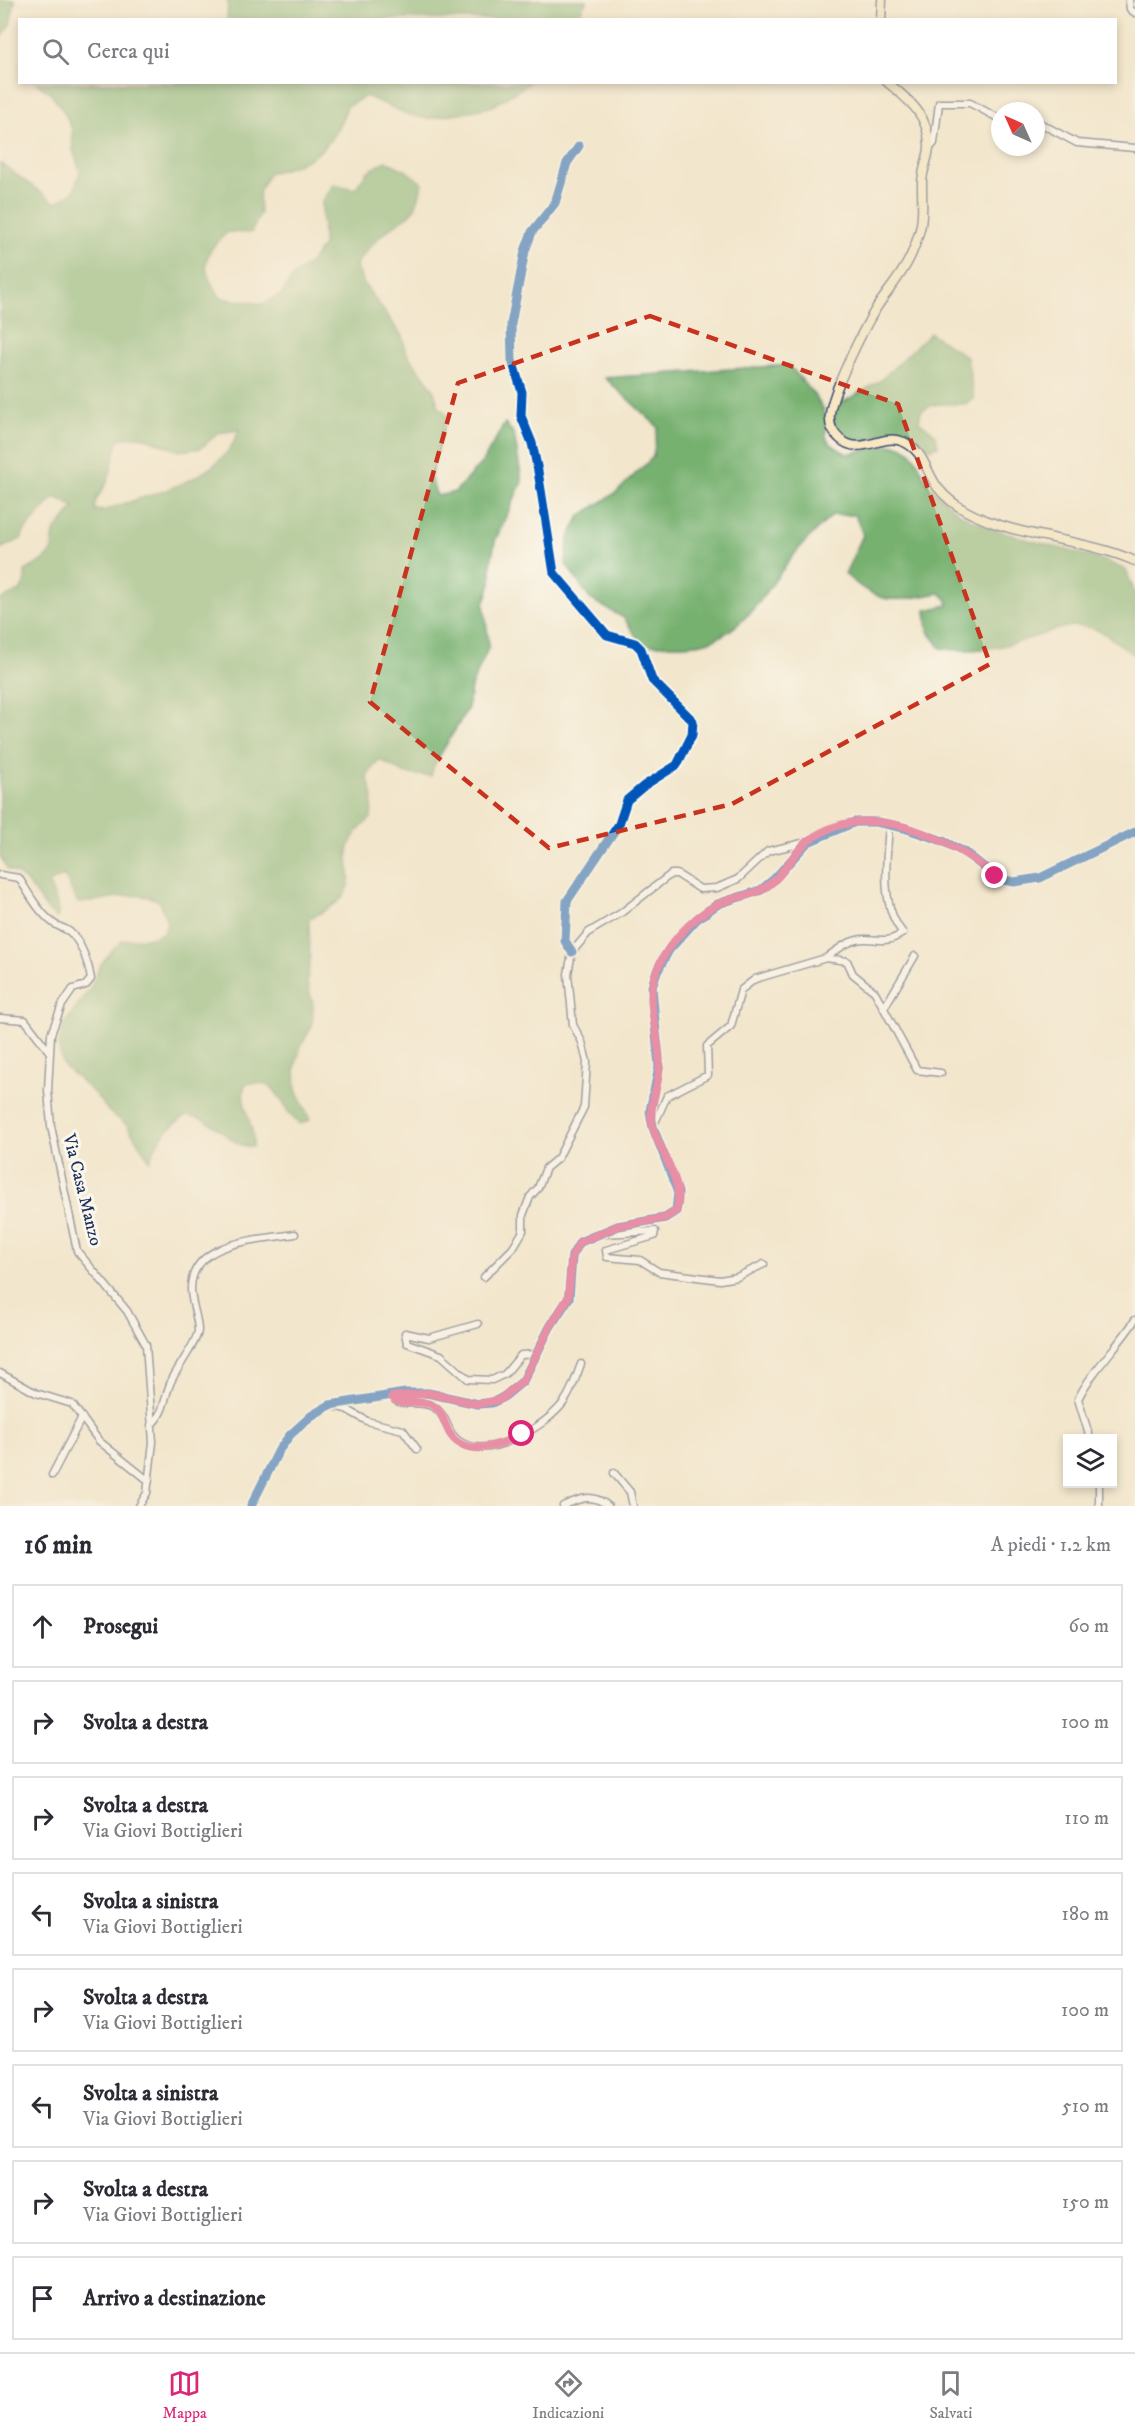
<!DOCTYPE html>
<html lang="it">
<head>
<meta charset="utf-8">
<style>
	body { margin:0; font-family:"IM FELL DW Pica",serif; background:#f7f7f7; color:#2b2b33 }
	.controls { position:absolute; right:18px; bottom:18px; display:grid; overflow:hidden; border-radius:0px; box-shadow:0 3px 9px #0003 }
	.controls button { width:54px; height:54px; display:grid; place-items:center; padding:0; border:0; border-bottom:2px solid #e1e1e2; background:#fff; color:#2b2b33; font:30px sans-serif }
	.compass { position:absolute; left:991px; top:102px; width:54px; height:54px; border-radius:50%; background:#fff; box-shadow:0 3px 9px #0003; rotate:315deg }
	.stop { position:absolute; width:18px; height:18px; margin:-14px; border:4px solid #db2777; border-radius:50%; background:#fff }
	.stop.end { background:#db2777; border-color:#fff; box-shadow:0 2px 6px #0008 }
	.list { margin:0; padding:0; list-style:none }
	h2 { display:flex; justify-content:space-between; align-items:center; height:78px; margin:0; padding:0 24px; font-size:26px }
	h2 small { font-size:20px; font-weight:400; color:#7c7c81 }
	.list li { display:grid; grid-template-columns:39px 1fr auto; gap:18px; align-items:center; box-sizing:border-box; height:84px; margin:0 12px 12px; padding:0 12px; border:2px solid #e1e1e2; border-radius:0px }
	.list b { display:block; font-size:22px; white-space:nowrap }
	.list p { margin:0; font-size:20px; white-space:nowrap; color:#7c7c81 }
	.list em { font-size:20px; font-style:normal; color:#7c7c81 }
	.icon { flex:none; width:33px; height:33px; fill:none; stroke:currentColor; stroke-width:2; stroke-linecap:round; stroke-linejoin:round }
	.map { position:relative; flex:none; width:1135px; height:1506px; overflow:hidden }
	.search { position:absolute; background:#fff; box-shadow:0 3px 9px #0003; left:18px; right:18px; top:18px; height:66px; display:flex; align-items:center; gap:15px; box-sizing:border-box; padding:0 21px; border-radius:0px; color:#7c7c81; font-size:22px }
	.sheet { height:846px; background:#fff }
	nav { display:flex; justify-content:space-around; align-items:center; box-sizing:border-box; height:84px; border-top:2px solid #e1e1e2; background:#fff; font-size:16px; color:#7c7c81 }
	nav a { display:grid; justify-items:center; gap:3px }
	nav .on { color:#db2777 }
	.map>svg:first-child { display:block }
</style>
</head>
<body>
<div class="map">
<svg width="1135" height="1506" viewBox="0 0 1135 1506">
	<rect width="100%" height="100%" fill="#fbf7ec"/>
	<filter id="ink" filterUnits="userSpaceOnUse"><feTurbulence type="fractalNoise" baseFrequency=".0167" numOctaves="2"/><feDisplacementMap in="SourceGraphic" scale="12" xChannelSelector="R" yChannelSelector="G"/><feConvolveMatrix kernelMatrix="1 2 1 2 8 2 1 2 1" color-interpolation-filters="sRGB"/></filter>
	<filter id="wash" filterUnits="userSpaceOnUse"><feTurbulence type="fractalNoise" baseFrequency=".008" numOctaves="4" result="noise"/><feDisplacementMap in="SourceGraphic" scale="24" xChannelSelector="R" yChannelSelector="G"/><feGaussianBlur stdDeviation="1.35" result="paint"/><feColorMatrix in="noise" values="0 0 0 0 0 0 0 0 0 0 0 0 0 0 0 0 0 1.4 0 .05"/><feComposite in="paint" operator="in"/></filter>
	<g filter="url(#wash)">
		<rect width="100%" height="100%" fill="#f2e6cc"/>
		<!-- forest -->
		<path fill="#77b16f" stroke="#497066" stroke-width="1.5" fill-rule="evenodd" d="M0,0H15L10,25L0,40Z
			M228,0H587L576,19H227Z
			M36,83H529L491,107L427,119L407,114L366,96L347,106C334,148 311,164 269,173L259,192L260,214L251,233L228,232C200,255 200,270 221,298L263,304L282,294L293,276L310,263L323,245L322,202L334,184L355,189L367,172L386,161L405,170L422,183C416,219 409,213 384,233C373,242 364,253 356,265L364,284L402,336L407,354L433,388L439,407L447,415L430,477L437,496L455,492L483,461L505,423L514,434L522,482L495,541L491,562V583L484,604L489,646L471,687L468,708L434,765L431,776L406,774L379,759L367,776L373,796L371,818C361,827 349,837 348,853C347,867 354,881 344,895C336,906 320,913 309,919L310,962L307,983L313,1004L312,1026L301,1046L295,1067L296,1090L310,1120L300,1124C280,1112 282,1075 245,1084C238,1104 256,1125 253,1147C225,1146 219,1117 186,1116C168,1127 155,1141 150,1161L127,1125L109,1112L95,1094L63,1065L58,1044L65,1023L90,988L101,964L114,948L123,940L155,937L164,932L167,922L160,902C135,887 105,902 78,903L64,875L49,883L59,910L57,918C37,905 32,877 8,870L0,856V600L20,591L25,582V571L44,560L51,553L54,532L74,507L55,497L25,530L21,539L0,549V163L56,203L74,191L80,171L73,150L72,129L63,110L50,93ZM239,430C222,483 149,493 103,511L95,510L96,500L108,481L119,439L140,436L180,451L201,448L218,433Z
			M930,333L967,357L974,399C962,411 942,396 921,411L919,421L936,435L938,446L930,449C921,443 913,434 902,432C879,428 860,455 840,433C832,425 833,417 835,407L880,381Z
			M789,365C798,377 820,398 824,412C833,436 812,435 847,454C863,452 886,441 901,446C916,452 919,466 925,478C932,489 944,501 954,509C985,533 1066,548 1106,561L1126,570L1135,594V655C1119,646 1105,630 1087,627C1066,623 1048,633 1028,639C1001,648 968,653 941,648L928,631L926,610L948,605L947,600L940,593C895,601 881,607 845,574L863,535L855,515H833C818,528 804,542 791,558C768,588 744,634 702,643C683,647 661,644 642,645L624,618L590,599L566,564L568,540L580,516L617,492L653,457L658,427L605,378Z"/>
	</g>
	<g filter="url(#ink)">
		<g fill="none" stroke-linecap="round" stroke-linejoin="round">
			<defs>
				<path id="street" d="M1129,0L1130,9L1135,13
					M1036,121L1077,143L1135,148
					M929,149L934,143L939,103H970L1000,119
					M0,875L19,878C29,894 38,911 53,923C58,927 65,928 70,932C82,943 89,965 91,979L86,985L73,989L62,1005L51,1034L48,1090L51,1126L77,1251L127,1311L146,1345L153,1442L147,1493L139,1506
					M572,952L565,941L567,901L619,824L627,800L645,785L677,765L692,735L693,721L652,680L641,649L635,643L607,635L554,573L538,471L532,443L521,416L522,392L512,360L511,324L525,251L532,232L555,203L567,163L579,146
					M826,958C838,949 850,939 865,939C883,939 886,944 903,933C879,905 887,858 889,825
					M884,1008L915,956
					M0,1018L25,1020L48,1050
					M653,1127L667,1096L708,1075L707,1046L731,1026L741,990L755,979L826,958L847,961L853,974L875,992L917,1070L941,1073
					M604,1234L655,1231L654,1236L606,1250L607,1257L640,1260L659,1272L720,1280L737,1277L764,1264
					M484,1277L513,1248L523,1231V1215L530,1197L538,1188L546,1168L558,1158L584,1107L587,1062L582,1042L573,1025L568,974L572,952L589,932L621,913L671,874H677L700,889L717,888L738,879L768,851L807,842
					M478,1324L429,1338L405,1333L407,1343L441,1355L468,1379L492,1380L505,1374L521,1355L536,1354
					M0,1373L36,1393L72,1404L99,1441L149,1481
					M392,1397C402,1409 422,1398 435,1408C449,1417 446,1435 462,1443C492,1459 546,1426 564,1402C572,1391 576,1377 581,1364
					M333,1406L346,1409L367,1421L403,1430L417,1449
					M151,1425C165,1412 164,1399 170,1384C175,1370 197,1343 198,1331C198,1317 191,1303 191,1289C191,1240 260,1240 295,1234
					M1090,1438L1078,1399C1092,1370 1117,1348 1135,1320
					M614,1473L630,1492L633,1506
					M52,1475L82,1417
					M563,1506C580,1498 593,1493 608,1506
					M1099,1506V1484"/>
				<path id="secondary" d="M881,20L882,0
					M887,82C909,100 930,116 929,148C928,159 922,171 922,183C922,215 925,221 912,253C903,275 887,291 875,310C863,330 832,392 830,414C829,423 832,432 839,438C860,458 881,432 904,442C924,451 926,472 938,488C946,498 955,505 966,511C1018,539 1081,537 1135,561
					M251,1506L279,1450L290,1435L311,1416L330,1405L405,1393H428L478,1404L492,1403L505,1396L523,1381L550,1327L569,1298L572,1256L580,1242L618,1226L665,1218L676,1211L678,1193L653,1127L650,1111L659,1067L652,987L656,974L669,950L697,919L718,904L761,890L774,879L808,842L855,822H876L904,828L943,841L966,853L999,879L1014,882L1040,878L1135,832"/>
			</defs>
			<!-- street casing -->
			<use href="#street" stroke="#3b4a6e" stroke-width="9"/>
			<!-- secondary casing -->
			<use href="#secondary" stroke="#3b4a6e" stroke-width="11"/>
			<!-- street -->
			<use href="#street" stroke="#fff" stroke-width="6"/>
			<!-- secondary -->
			<use href="#secondary" stroke="#f7e8c3" stroke-width="8"/>
			<defs>
				<path id="cycleway" d="M572,952L565,941L567,901L619,824L627,800L645,785L677,765L692,735L693,721L652,680L641,649L635,643L607,635L554,573L538,471L532,443L521,416L522,392L512,360L511,324L525,251L532,232L555,203L567,163L579,146
					M251,1506L279,1450L290,1435L311,1416L330,1405L405,1393H428L478,1404L492,1403L505,1396L523,1381L550,1327L569,1298L572,1256L580,1242L618,1226L665,1218L676,1211L678,1193L653,1127L650,1111L659,1067L652,987L656,974L669,950L697,919L718,904L761,890L774,879L808,842L855,822H876L904,828L943,841L966,853L999,879L1014,882L1040,878L1135,832"/>
			</defs>
			<!-- cycleway casing -->
			<use href="#cycleway" stroke="#fbf7ec" stroke-width="13"/>
			<!-- cycleway -->
			<use href="#cycleway" stroke="#0057b8" stroke-width="9"/>
		</g>
	</g>
	<g fill="none" stroke-linecap="round" stroke-linejoin="round" filter="url(#ink)">
		<!-- route -->
		<path stroke="#db2777" stroke-width="8" d="M522,1434C503,1445 463,1459 449,1432C443,1422 444,1412 432,1405C419,1398 402,1409 392,1397L428,1393L478,1404L499,1400L523,1381L550,1327L568,1298L572,1256L580,1242L618,1226L665,1218L676,1211C686,1189 663,1155 655,1134C646,1108 656,1098 659,1073C663,1042 645,1009 654,978C663,948 691,918 718,904C732,898 748,896 761,890C782,880 791,854 808,841C866,797 947,836 995,876"/>
	</g>
	<!-- marked area -->
	<path d="M0 0H1135V1506H0ZM650,316L898,404L990,664L732,804L549,848L370,702L458,383Z" fill="#f2e6cc" fill-opacity=".55" fill-rule="evenodd"/>
	<path fill="none" stroke="#c8321e" stroke-width="4.5" stroke-dasharray="12 8" stroke-linejoin="round" d="M650,316L898,404L990,664L732,804L549,848L370,702L458,383Z"/>
	<g text-anchor="middle" dominant-baseline="central" stroke-width="6" stroke-linejoin="round" paint-order="stroke">
		<!-- street labels -->
		<g font-size="18" fill="#1b2f5e" stroke="#fbf7ec">
			<text transform="translate(82 1190) rotate(76)">Via Casa Manzo</text>
		</g>
	</g>
</svg>
<div class="controls">
<button><svg class="icon" aria-label="layers" viewBox="0 0 24 24"><path d="M12 4l9 5-9 5-9-5zM3 14l9 5 9-5"/></svg></button>
</div>
<svg class="compass" viewBox="-18 -18 36 36"><path d="M0-13l5 13h-10z" fill="#e53935"/><path d="M0 13l5-13h-10z" fill="#7c7c81"/></svg>
<div class="stop" style="left:522px;top:1434px"></div>
<div class="stop end" style="left:995px;top:876px"></div>
<div class="search"><svg class="icon" aria-label="search" viewBox="0 0 24 24"><circle cx="10" cy="10" r="6"/><path d="M15 15l6 6"/></svg>Cerca qui</div>
</div>
<section class="sheet">
<h2>16 min<small>A piedi · 1.2 km</small></h2>
<ul class="list">
<li><svg class="icon" aria-label="ahead" viewBox="0 0 24 24"><path d="M12 20V5M6 11l6-6 6 6"/></svg><div><b>Prosegui</b></div><em>60 m</em></li>
<li><svg class="icon" aria-label="right" viewBox="0 0 24 24"><path d="M7 20v-9h11M14 6l5 5-5 5"/></svg><div><b>Svolta a destra</b></div><em>100 m</em></li>
<li><svg class="icon" aria-label="right" viewBox="0 0 24 24"><path d="M7 20v-9h11M14 6l5 5-5 5"/></svg><div><b>Svolta a destra</b><p>Via Giovi Bottiglieri</p></div><em>110 m</em></li>
<li><svg class="icon" aria-label="left" viewBox="0 0 24 24"><path d="M17 20v-9H6M10 6l-5 5 5 5"/></svg><div><b>Svolta a sinistra</b><p>Via Giovi Bottiglieri</p></div><em>180 m</em></li>
<li><svg class="icon" aria-label="right" viewBox="0 0 24 24"><path d="M7 20v-9h11M14 6l5 5-5 5"/></svg><div><b>Svolta a destra</b><p>Via Giovi Bottiglieri</p></div><em>100 m</em></li>
<li><svg class="icon" aria-label="left" viewBox="0 0 24 24"><path d="M17 20v-9H6M10 6l-5 5 5 5"/></svg><div><b>Svolta a sinistra</b><p>Via Giovi Bottiglieri</p></div><em>510 m</em></li>
<li><svg class="icon" aria-label="right" viewBox="0 0 24 24"><path d="M7 20v-9h11M14 6l5 5-5 5"/></svg><div><b>Svolta a destra</b><p>Via Giovi Bottiglieri</p></div><em>150 m</em></li>
<li><svg class="icon" aria-label="arrive" viewBox="0 0 24 24"><path d="M6 21V4h12l-3 4 3 4H6"/></svg><div><b>Arrivo a destinazione</b></div></li>
</ul>
</section>
<nav>
<a class="on"><svg class="icon" aria-label="map" viewBox="0 0 24 24"><path d="M3 6l6-2 6 2 6-2v14l-6 2-6-2-6 2zM9 4v14M15 6v14"/></svg>Mappa</a>
<a><svg class="icon" aria-label="directions" viewBox="0 0 24 24"><path d="M12 3l9 9-9 9-9-9zM9 14v-3h6M13 9l2 2-2 2"/></svg>Indicazioni</a>
<a><svg class="icon" aria-label="saved" viewBox="0 0 24 24"><path d="M7 4h10v16l-5-4-5 4z"/></svg>Salvati</a>
</nav>
</body>
</html>
